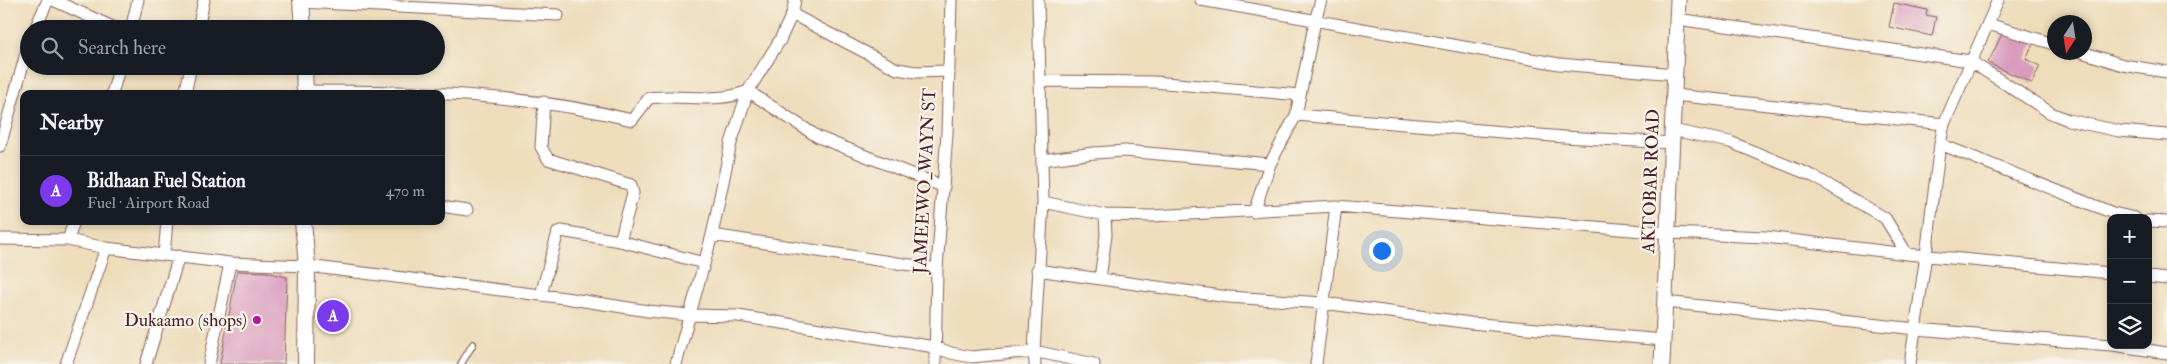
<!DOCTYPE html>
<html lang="en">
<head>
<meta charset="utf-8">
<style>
	body { margin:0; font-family:"IM FELL Double Pica",serif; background:#20242c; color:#f1f3f6 }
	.controls { position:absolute; right:15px; bottom:15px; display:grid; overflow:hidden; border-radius:10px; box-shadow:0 2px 8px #0003 }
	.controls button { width:45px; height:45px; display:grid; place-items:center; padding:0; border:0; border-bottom:1px solid #363941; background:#171b24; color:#f1f3f6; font:25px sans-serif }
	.compass { position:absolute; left:2047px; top:15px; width:45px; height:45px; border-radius:50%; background:#171b24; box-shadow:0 2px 8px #0003; rotate:192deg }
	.you { position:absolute; left:1381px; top:250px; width:18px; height:18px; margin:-12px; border:4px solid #fff; border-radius:50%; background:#1a73e8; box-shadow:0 0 0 8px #1a73e833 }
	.badge { display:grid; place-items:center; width:32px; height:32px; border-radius:50%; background:#7c3aed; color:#fff; font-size:16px; font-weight:700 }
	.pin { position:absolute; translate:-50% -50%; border:2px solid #fff; box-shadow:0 1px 5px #0006 }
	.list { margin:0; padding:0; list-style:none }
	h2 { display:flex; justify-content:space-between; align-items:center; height:65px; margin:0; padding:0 20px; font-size:21px }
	h2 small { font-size:16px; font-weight:400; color:#9ea1a6 }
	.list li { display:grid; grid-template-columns:32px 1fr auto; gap:15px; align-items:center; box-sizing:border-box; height:70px; padding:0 20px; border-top:1px solid #363941 }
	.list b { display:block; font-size:19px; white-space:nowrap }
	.list p { margin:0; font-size:16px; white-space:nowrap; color:#9ea1a6 }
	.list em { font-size:16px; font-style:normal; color:#9ea1a6 }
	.icon { flex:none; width:28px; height:28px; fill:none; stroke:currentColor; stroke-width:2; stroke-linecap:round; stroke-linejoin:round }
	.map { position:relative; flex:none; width:2167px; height:364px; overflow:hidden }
	.search { position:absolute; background:#171b24; box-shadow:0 2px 8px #0003; left:20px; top:20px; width:425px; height:55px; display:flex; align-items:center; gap:12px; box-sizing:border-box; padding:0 18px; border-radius:28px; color:#9ea1a6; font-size:19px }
	.panel { position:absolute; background:#171b24; box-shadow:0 2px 8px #0003; left:20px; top:90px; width:425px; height:135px; border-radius:10px }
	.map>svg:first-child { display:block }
</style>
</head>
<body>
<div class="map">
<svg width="2167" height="364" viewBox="0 0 2167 364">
	<rect width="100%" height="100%" fill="#f7f3e8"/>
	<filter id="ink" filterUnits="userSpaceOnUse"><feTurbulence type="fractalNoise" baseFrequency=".02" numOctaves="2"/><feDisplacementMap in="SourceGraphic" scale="10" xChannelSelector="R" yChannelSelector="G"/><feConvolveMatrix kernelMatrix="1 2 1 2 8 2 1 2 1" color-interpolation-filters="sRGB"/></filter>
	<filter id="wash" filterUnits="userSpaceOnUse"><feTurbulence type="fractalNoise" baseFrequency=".0096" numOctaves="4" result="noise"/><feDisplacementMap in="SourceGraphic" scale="20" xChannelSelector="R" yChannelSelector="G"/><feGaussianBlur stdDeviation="1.12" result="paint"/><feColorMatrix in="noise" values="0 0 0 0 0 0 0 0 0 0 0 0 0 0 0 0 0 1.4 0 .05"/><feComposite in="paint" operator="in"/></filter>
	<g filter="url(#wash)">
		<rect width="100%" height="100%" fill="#edb"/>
		<g id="blocks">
			<!-- building -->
			<path fill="#d99bbd" d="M1894,3L1927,10L1926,15L1936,17L1932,36L1889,27Z
				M2006,26L2035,39L2026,59L2040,66L2032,83L1988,63Z
				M237,271L266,272L287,277L284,364H220Z"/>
		</g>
	</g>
	<g filter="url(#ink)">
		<use href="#blocks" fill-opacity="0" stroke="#83625d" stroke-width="1"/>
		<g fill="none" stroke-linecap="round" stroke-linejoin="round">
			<defs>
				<path id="service" d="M461,364L473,344"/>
				<path id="minor" d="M53,0L117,29
					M1201,0L1559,64L1675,74
					M301,2L558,15
					M792,14L897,69L916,72L948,71
					M1677,19L1970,61L2051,113L2068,120L2119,131L2167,135
					M1988,24L2054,44
					M35,29L48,0
					M131,29L138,0
					M198,29L204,0
					M2082,52L2123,65L2167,72
					M1040,81L1154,82L1300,95
					M305,91C415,91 524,93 632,120L649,98C683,94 717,104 748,91L818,137L944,187
					M112,94L120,66
					M185,94L191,66
					M1674,95L1944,124
					M1296,115L1564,137L1673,143
					M1672,130L1730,142L1813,176L1885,218L1907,254
					M1940,144L2113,213L2135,218
					M0,146L29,43
					M1042,160L1094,153L1125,151L1270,164
					M1043,202L1105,215L1152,216L1336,206L1668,233L1766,237L1907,254L2111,273
					M441,206L467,210
					M1254,212L1270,164L1296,115L1315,21L1321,0
					M2148,221L2167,222
					M712,235L937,269
					M0,239L68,240L106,248L230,263L307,266L565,298L648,311L689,315L738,316L935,347L951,353L971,357L1034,351L1094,364
					M68,240L74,221
					M620,241L704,263
					M164,255L167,221
					M1037,270L1228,297L1324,303L1470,323L1663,340
					M2148,277L2167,279
					M1100,279L1106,235L1105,215
					M541,295L558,232L561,231L620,241L633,193L631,185L548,159L541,147L544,102
					M1665,302L1916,329L2111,345
					M2113,345L2167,353
					M66,364L106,248
					M146,364L179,256
					M209,364L230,263
					M676,364L712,235L731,143L748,91L780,40L792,14L795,0
					M935,364L937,269L947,133L951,0
					M1035,364L1034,351L1043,202L1038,0
					M1316,364L1336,206
					M1910,364L1926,255L1940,144L1944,124L1998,0"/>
				<path id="tertiary" d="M1662,364L1678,0"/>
				<path id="secondary" d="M301,0L303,29
					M304,66L305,94
					M303,221L307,266L306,364"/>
			</defs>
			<!-- service casing -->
			<use href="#service" stroke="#83625d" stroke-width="8"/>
			<!-- minor casing -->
			<use href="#minor" stroke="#83625d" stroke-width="13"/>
			<!-- tertiary casing -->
			<use href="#tertiary" stroke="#83625d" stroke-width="17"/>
			<!-- secondary casing -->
			<use href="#secondary" stroke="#83625d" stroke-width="18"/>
			<!-- service -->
			<use href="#service" stroke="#fff" stroke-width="5.5"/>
			<!-- minor -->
			<use href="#minor" stroke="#fff" stroke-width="11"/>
			<!-- tertiary -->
			<use href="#tertiary" stroke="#fff" stroke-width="15"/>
			<!-- secondary -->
			<use href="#secondary" stroke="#fff" stroke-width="16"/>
		</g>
	</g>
	<!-- markers -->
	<circle fill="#b5179e" stroke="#f7f3e8" stroke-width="2" cx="257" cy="320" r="5"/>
	<g text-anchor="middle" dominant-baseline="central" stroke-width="4.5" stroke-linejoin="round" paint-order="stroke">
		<!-- street labels -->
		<g font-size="18" fill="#4a1f2b" stroke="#f7f3e8">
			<text transform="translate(925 181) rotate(-87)">JAMEEWO_WAYN ST</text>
			<text transform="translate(1651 181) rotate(-88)">AKTOBAR ROAD</text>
		</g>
		<!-- poi labels -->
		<g font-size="18" fill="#4a1f2b" stroke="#f7f3e8" text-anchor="end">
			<text x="247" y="320">Dukaamo (shops)</text>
		</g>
	</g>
</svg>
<div class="controls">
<button>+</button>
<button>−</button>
<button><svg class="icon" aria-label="layers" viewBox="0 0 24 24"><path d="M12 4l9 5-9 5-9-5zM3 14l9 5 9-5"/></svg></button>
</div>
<svg class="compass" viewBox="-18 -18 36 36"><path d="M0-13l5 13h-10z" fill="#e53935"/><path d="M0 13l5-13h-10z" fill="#9ea1a6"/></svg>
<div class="you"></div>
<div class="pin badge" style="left:333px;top:316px">A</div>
<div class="search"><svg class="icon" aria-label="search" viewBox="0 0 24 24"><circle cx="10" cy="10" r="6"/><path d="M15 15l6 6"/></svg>Search here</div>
<section class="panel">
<h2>Nearby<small></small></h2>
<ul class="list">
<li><span class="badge">A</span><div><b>Bidhaan Fuel Station</b><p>Fuel · Airport Road</p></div><em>470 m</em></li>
</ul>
</section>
</div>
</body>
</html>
